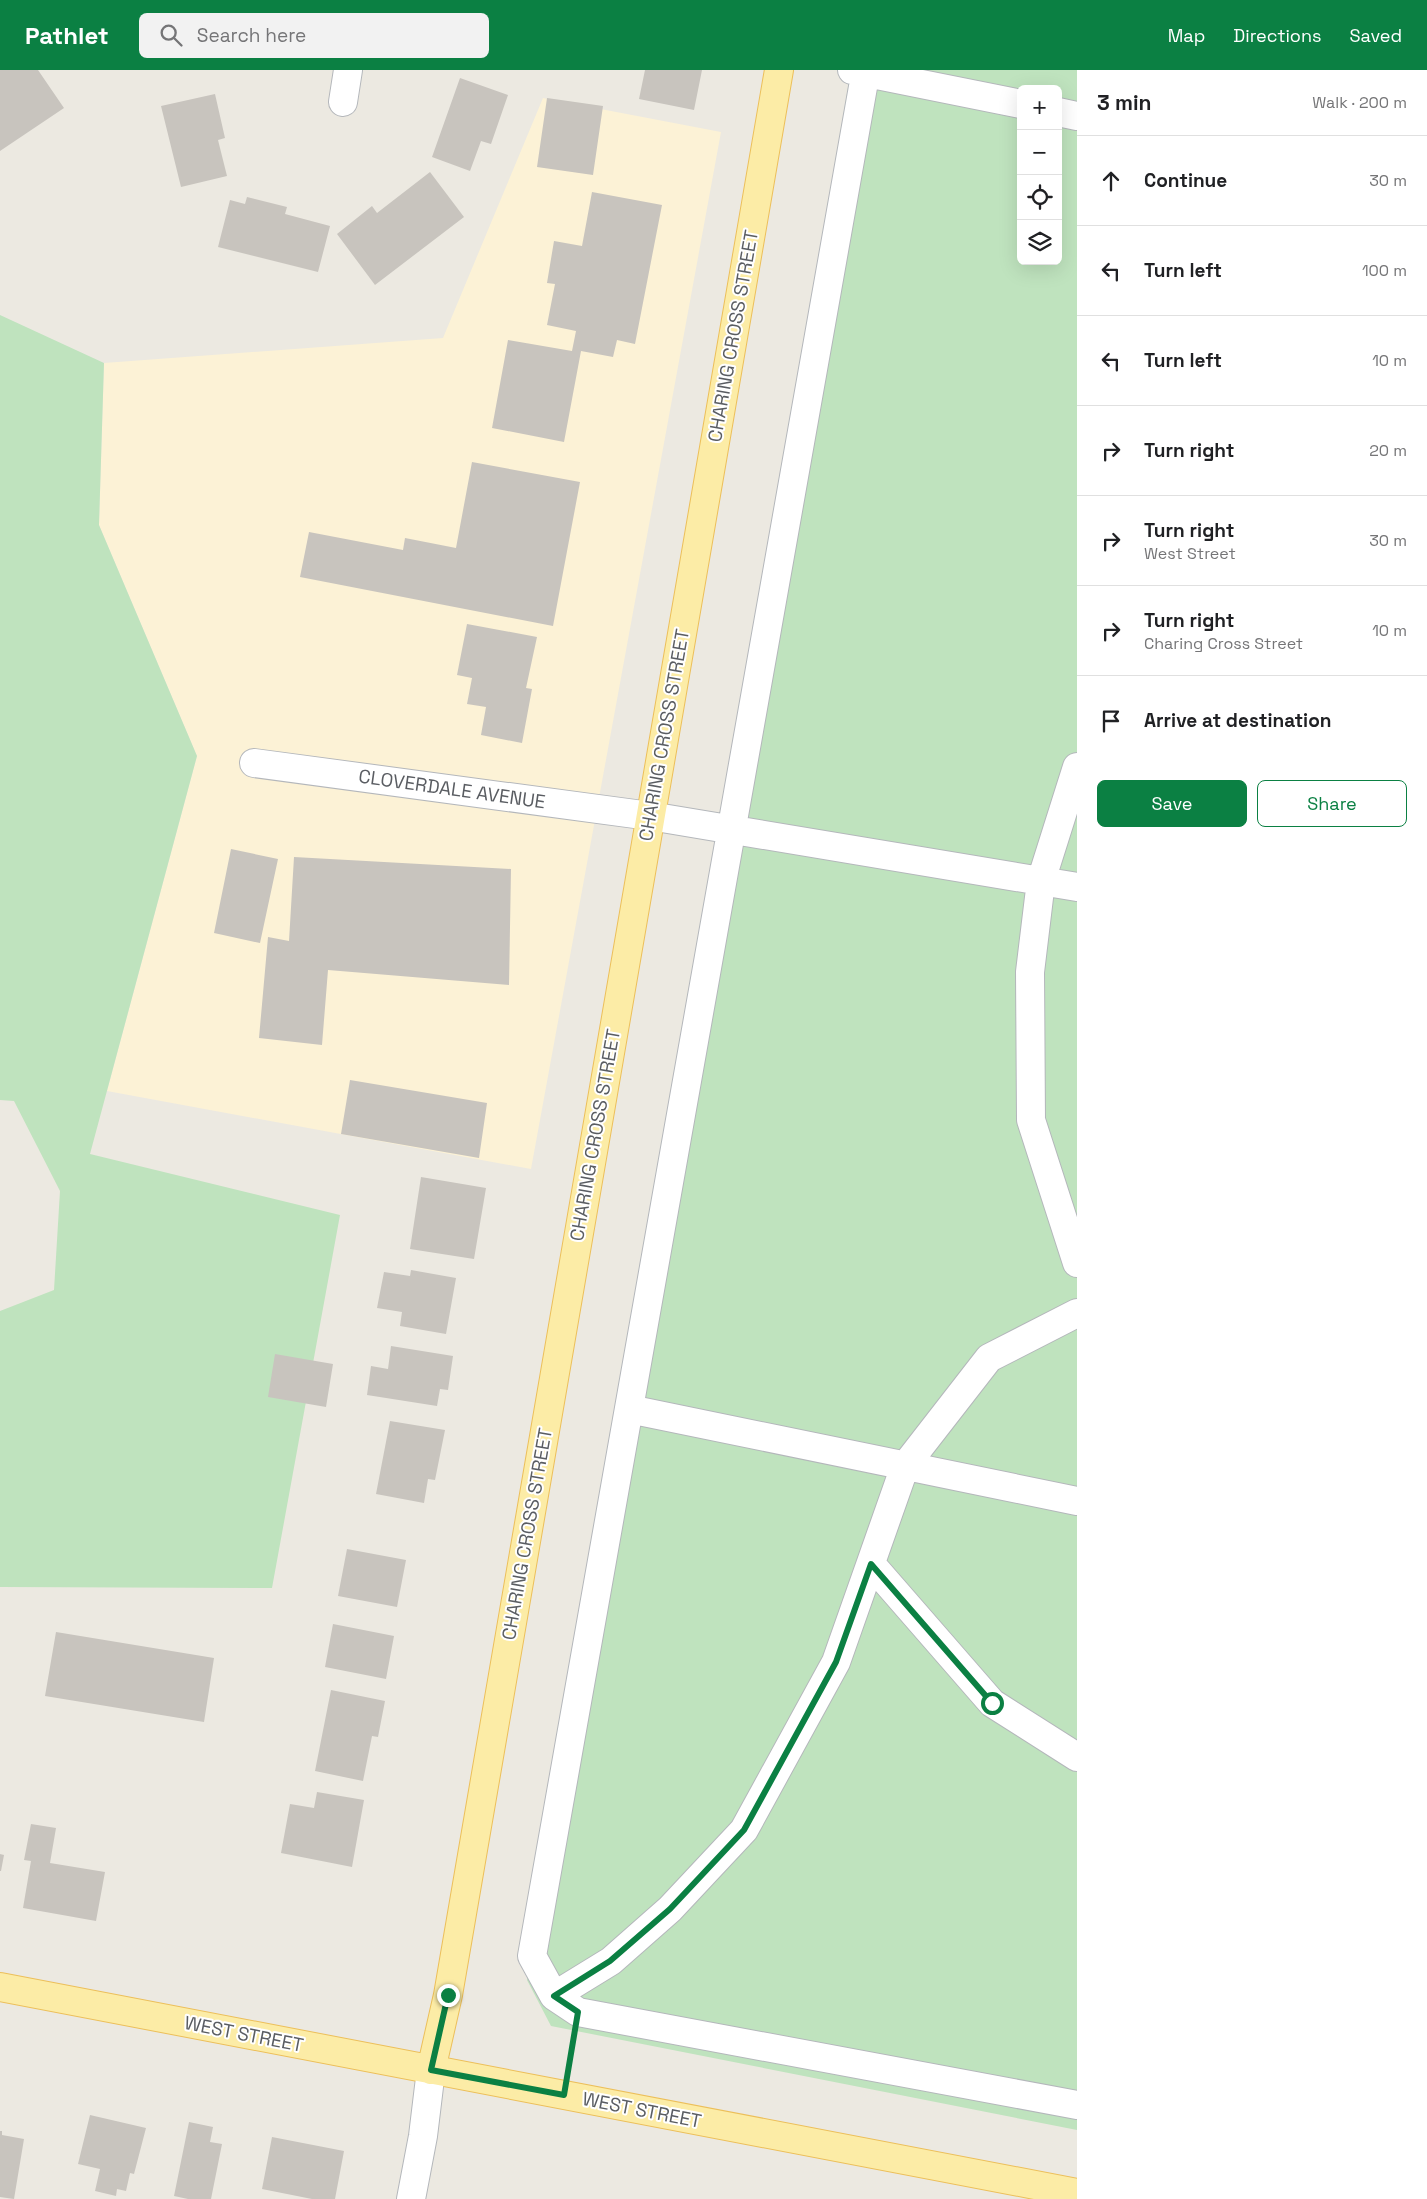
<!DOCTYPE html>
<html lang="en">
<head>
<meta charset="utf-8">
<style>
	body { margin:0; font-family:"Space Grotesk",sans-serif; background:#f2f2f2; color:#202124 }
	.controls { position:absolute; right:15px; top:15px; display:grid; overflow:hidden; border-radius:8px; box-shadow:0 5px 20px #0002 }
	.controls button { width:45px; height:45px; display:grid; place-items:center; padding:0; border:0; border-bottom:1px solid #e0e0e0; background:#fff; color:#202124; font:25px sans-serif }
	.stop { position:absolute; width:15px; height:15px; margin:-11px; border:4px solid #0b8043; border-radius:50%; background:#fff }
	.stop.end { background:#0b8043; border-color:#fff; box-shadow:0 1px 5px #0008 }
	.list { margin:0; padding:0; list-style:none }
	h2 { display:flex; justify-content:space-between; align-items:center; height:65px; margin:0; padding:0 20px; font-size:21px }
	h2 small { font-size:16px; font-weight:400; color:#757577 }
	.list li { display:grid; grid-template-columns:32px 1fr auto; gap:15px; align-items:center; box-sizing:border-box; height:90px; padding:0 20px; border-top:1px solid #e0e0e0 }
	.list b { display:block; font-size:19px; white-space:nowrap }
	.list p { margin:0; font-size:16px; white-space:nowrap; color:#757577 }
	.list em { font-size:16px; font-style:normal; color:#757577 }
	.actions { display:flex; gap:10px; padding:15px 20px }
	.actions a { flex:1; padding:11px 0; border:1px solid #0b8043; border-radius:8px; text-align:center; font-size:18px; color:#0b8043 }
	.actions .main { background:#0b8043; color:#fff }
	.icon { flex:none; width:28px; height:28px; fill:none; stroke:currentColor; stroke-width:2; stroke-linecap:round; stroke-linejoin:round }
	.map { position:relative; flex:none; width:1077px; height:2129px; overflow:hidden }
	header { display:flex; align-items:center; gap:30px; box-sizing:border-box; height:70px; padding:0 25px; background:#0b8043; color:#fff }
	header strong { font-size:24px }
	nav { display:flex; gap:28px; margin-inline-start:auto; font-size:18px }
	.search { width:350px; height:45px; background:#f2f2f2; display:flex; align-items:center; gap:12px; box-sizing:border-box; padding:0 18px; border-radius:8px; color:#757577; font-size:19px }
	main { display:flex }
	aside { flex:1; background:#fff }
	.map>svg:first-child { display:block }
</style>
</head>
<body>
<header>
<strong>Pathlet</strong>
<div class="search"><svg class="icon" aria-label="search" viewBox="0 0 24 24"><circle cx="10" cy="10" r="6"/><path d="M15 15l6 6"/></svg>Search here</div>
<nav><a>Map</a><a>Directions</a><a>Saved</a></nav>
</header>
<main>
<div class="map">
<svg width="1077" height="2129" viewBox="0 0 1077 2129">
	<rect width="100%" height="100%" fill="#ece9e1"/>
	<!-- commercial -->
	<path fill="#fcf2d6" d="M543,28L721,62L531,1099L107,1021L197,686L99,455L104,293L443,268Z"/>
	<!-- green -->
	<path fill="#bfe3be" fill-rule="evenodd" d="M851,0H1077V2060L551,1956L527,1910ZM1021,19H1058V191H1021Z
		M0,245L104,293L99,455L197,686L90,1084L340,1145L272,1518L0,1517V1241L54,1220L60,1121L14,1031L0,1030Z"/>
	<!-- building -->
	<path fill="#c8c4be" d="M0,0H38L64,38L0,81Z
		M645,0H702L694,40L639,29Z
		M460,8L508,25L491,74L481,71L470,101L432,87Z
		M215,24L225,68L218,70L227,106L181,117L161,36Z
		M547,28L603,36L593,105L537,97Z
		M430,102L464,147L375,215L337,164L372,136L377,143Z
		M592,122L662,135L635,274L617,270L613,287L581,281L564,372L492,358L508,270L572,281L576,261L547,255L555,214L547,213L554,171L582,176Z
		M247,127L287,137L285,144L330,156L318,202L218,177L230,130L245,134Z
		M472,392L580,412L553,556L300,507L309,462L403,480L405,468L456,478Z
		M467,554L537,567L526,618L532,619L522,673L481,665L486,637L467,634L472,608L457,605Z
		M231,779L278,789L260,873L214,863Z
		M294,787L511,799L509,915L328,900L322,975L259,968L268,867L289,871Z
		M350,1010L487,1033L479,1088L341,1064Z
		M421,1107L486,1118L474,1189L410,1179Z
		M411,1200L456,1208L446,1264L400,1256L402,1242L377,1238L384,1202L410,1206Z
		M391,1276L453,1286L448,1320L440,1319L437,1336L367,1325L371,1296L388,1299Z
		M275,1284L333,1294L326,1337L268,1327Z
		M390,1351L445,1360L435,1410L428,1409L424,1433L376,1424Z
		M347,1479L406,1490L397,1537L338,1526Z
		M333,1554L394,1566L386,1609L325,1597Z
		M56,1562L214,1588L204,1652L45,1626Z
		M331,1620L385,1631L378,1667L372,1666L363,1711L315,1701Z
		M317,1722L364,1730L352,1797L281,1783L290,1734L314,1738Z
		M31,1754L56,1758L50,1793L105,1802L96,1851L23,1838L31,1791L24,1790Z
		M0,1784L4,1785L1,1801H0Z
		M90,2045L146,2058L134,2104L130,2103L126,2121L117,2119L116,2126L95,2121L100,2099L78,2094Z
		M189,2052L213,2057L210,2072L222,2074L211,2129H188L174,2126Z
		M0,2061H2V2065L24,2069L14,2129L0,2127Z
		M272,2067L344,2081L335,2129H312L262,2119Z"/>
	<g fill="none" stroke-linecap="round" stroke-linejoin="round">
		<defs>
			<path id="minor" d="M852,0L1021,34
				M866,0L532,1886L554,1926L578,1942L1077,2035
				M343,32L348,0
				M1058,42L1077,46
				M254,693L650,746L1077,817
				M1077,697L1041,811L1030,902L1031,1050L1077,1193
				M629,1339L1077,1431
				M871,1494L992,1633L1077,1687
				M554,1926L611,1891L670,1839L744,1760L836,1592L905,1396L989,1288L1077,1243
				M411,2129L423,2066L431,2000"/>
			<path id="major" d="M0,1917L1077,2123
				M431,2000L448,1925L779,0"/>
		</defs>
		<!-- minor casing -->
		<use href="#minor" stroke="#b4b7bb" stroke-width="30"/>
		<!-- major casing -->
		<use href="#major" stroke="#ecbf5a" stroke-width="30"/>
		<!-- path -->
		<path stroke="#98c4a2" stroke-width="3" stroke-dasharray="5 2.5" stroke-linecap="butt" d="M570,1993L573,1975"/>
		<!-- minor -->
		<use href="#minor" stroke="#fff" stroke-width="28"/>
		<!-- major -->
		<use href="#major" stroke="#fceca6" stroke-width="28"/>
	</g>
	<g fill="none" stroke-linecap="round" stroke-linejoin="round">
		<!-- route -->
		<path stroke="#0b8043" stroke-width="6" d="M448,1925L431,2000L564,2025L578,1942L554,1926L610,1891L670,1839L744,1760L836,1592L871,1494L992,1633"/>
	</g>
	<g text-anchor="middle" dominant-baseline="central" stroke-width="4" stroke-linejoin="round" paint-order="stroke">
		<!-- street labels -->
		<g font-size="19" fill="#5a5d62" stroke="#fff">
			<text transform="translate(733 266) rotate(-80)">CHARING CROSS STREET</text>
			<text transform="translate(664 665) rotate(-80)">CHARING CROSS STREET</text>
			<text transform="translate(452 719) rotate(8)">CLOVERDALE AVENUE</text>
			<text transform="translate(595 1065) rotate(-80)">CHARING CROSS STREET</text>
			<text transform="translate(527 1464) rotate(-80)">CHARING CROSS STREET</text>
			<text transform="translate(244 1964) rotate(11)">WEST STREET</text>
			<text transform="translate(642 2040) rotate(11)">WEST STREET</text>
		</g>
	</g>
</svg>
<div class="controls">
<button>+</button>
<button>−</button>
<button><svg class="icon" aria-label="locate" viewBox="0 0 24 24"><circle cx="12" cy="12" r="6"/><path d="M12 2v4M12 18v4M2 12h4M18 12h4"/></svg></button>
<button><svg class="icon" aria-label="layers" viewBox="0 0 24 24"><path d="M12 4l9 5-9 5-9-5zM3 14l9 5 9-5"/></svg></button>
</div>
<div class="stop" style="left:992px;top:1633px"></div>
<div class="stop end" style="left:448px;top:1925px"></div>
</div>
<aside>
<h2>3 min<small>Walk · 200 m</small></h2>
<ul class="list">
<li><svg class="icon" aria-label="ahead" viewBox="0 0 24 24"><path d="M12 20V5M6 11l6-6 6 6"/></svg><div><b>Continue</b></div><em>30 m</em></li>
<li><svg class="icon" aria-label="left" viewBox="0 0 24 24"><path d="M17 20v-9H6M10 6l-5 5 5 5"/></svg><div><b>Turn left</b></div><em>100 m</em></li>
<li><svg class="icon" aria-label="left" viewBox="0 0 24 24"><path d="M17 20v-9H6M10 6l-5 5 5 5"/></svg><div><b>Turn left</b></div><em>10 m</em></li>
<li><svg class="icon" aria-label="right" viewBox="0 0 24 24"><path d="M7 20v-9h11M14 6l5 5-5 5"/></svg><div><b>Turn right</b></div><em>20 m</em></li>
<li><svg class="icon" aria-label="right" viewBox="0 0 24 24"><path d="M7 20v-9h11M14 6l5 5-5 5"/></svg><div><b>Turn right</b><p>West Street</p></div><em>30 m</em></li>
<li><svg class="icon" aria-label="right" viewBox="0 0 24 24"><path d="M7 20v-9h11M14 6l5 5-5 5"/></svg><div><b>Turn right</b><p>Charing Cross Street</p></div><em>10 m</em></li>
<li><svg class="icon" aria-label="arrive" viewBox="0 0 24 24"><path d="M6 21V4h12l-3 4 3 4H6"/></svg><div><b>Arrive at destination</b></div></li>
</ul>
<div class="actions"><a class="main">Save</a><a>Share</a></div>
</aside>
</main>
</body>
</html>
